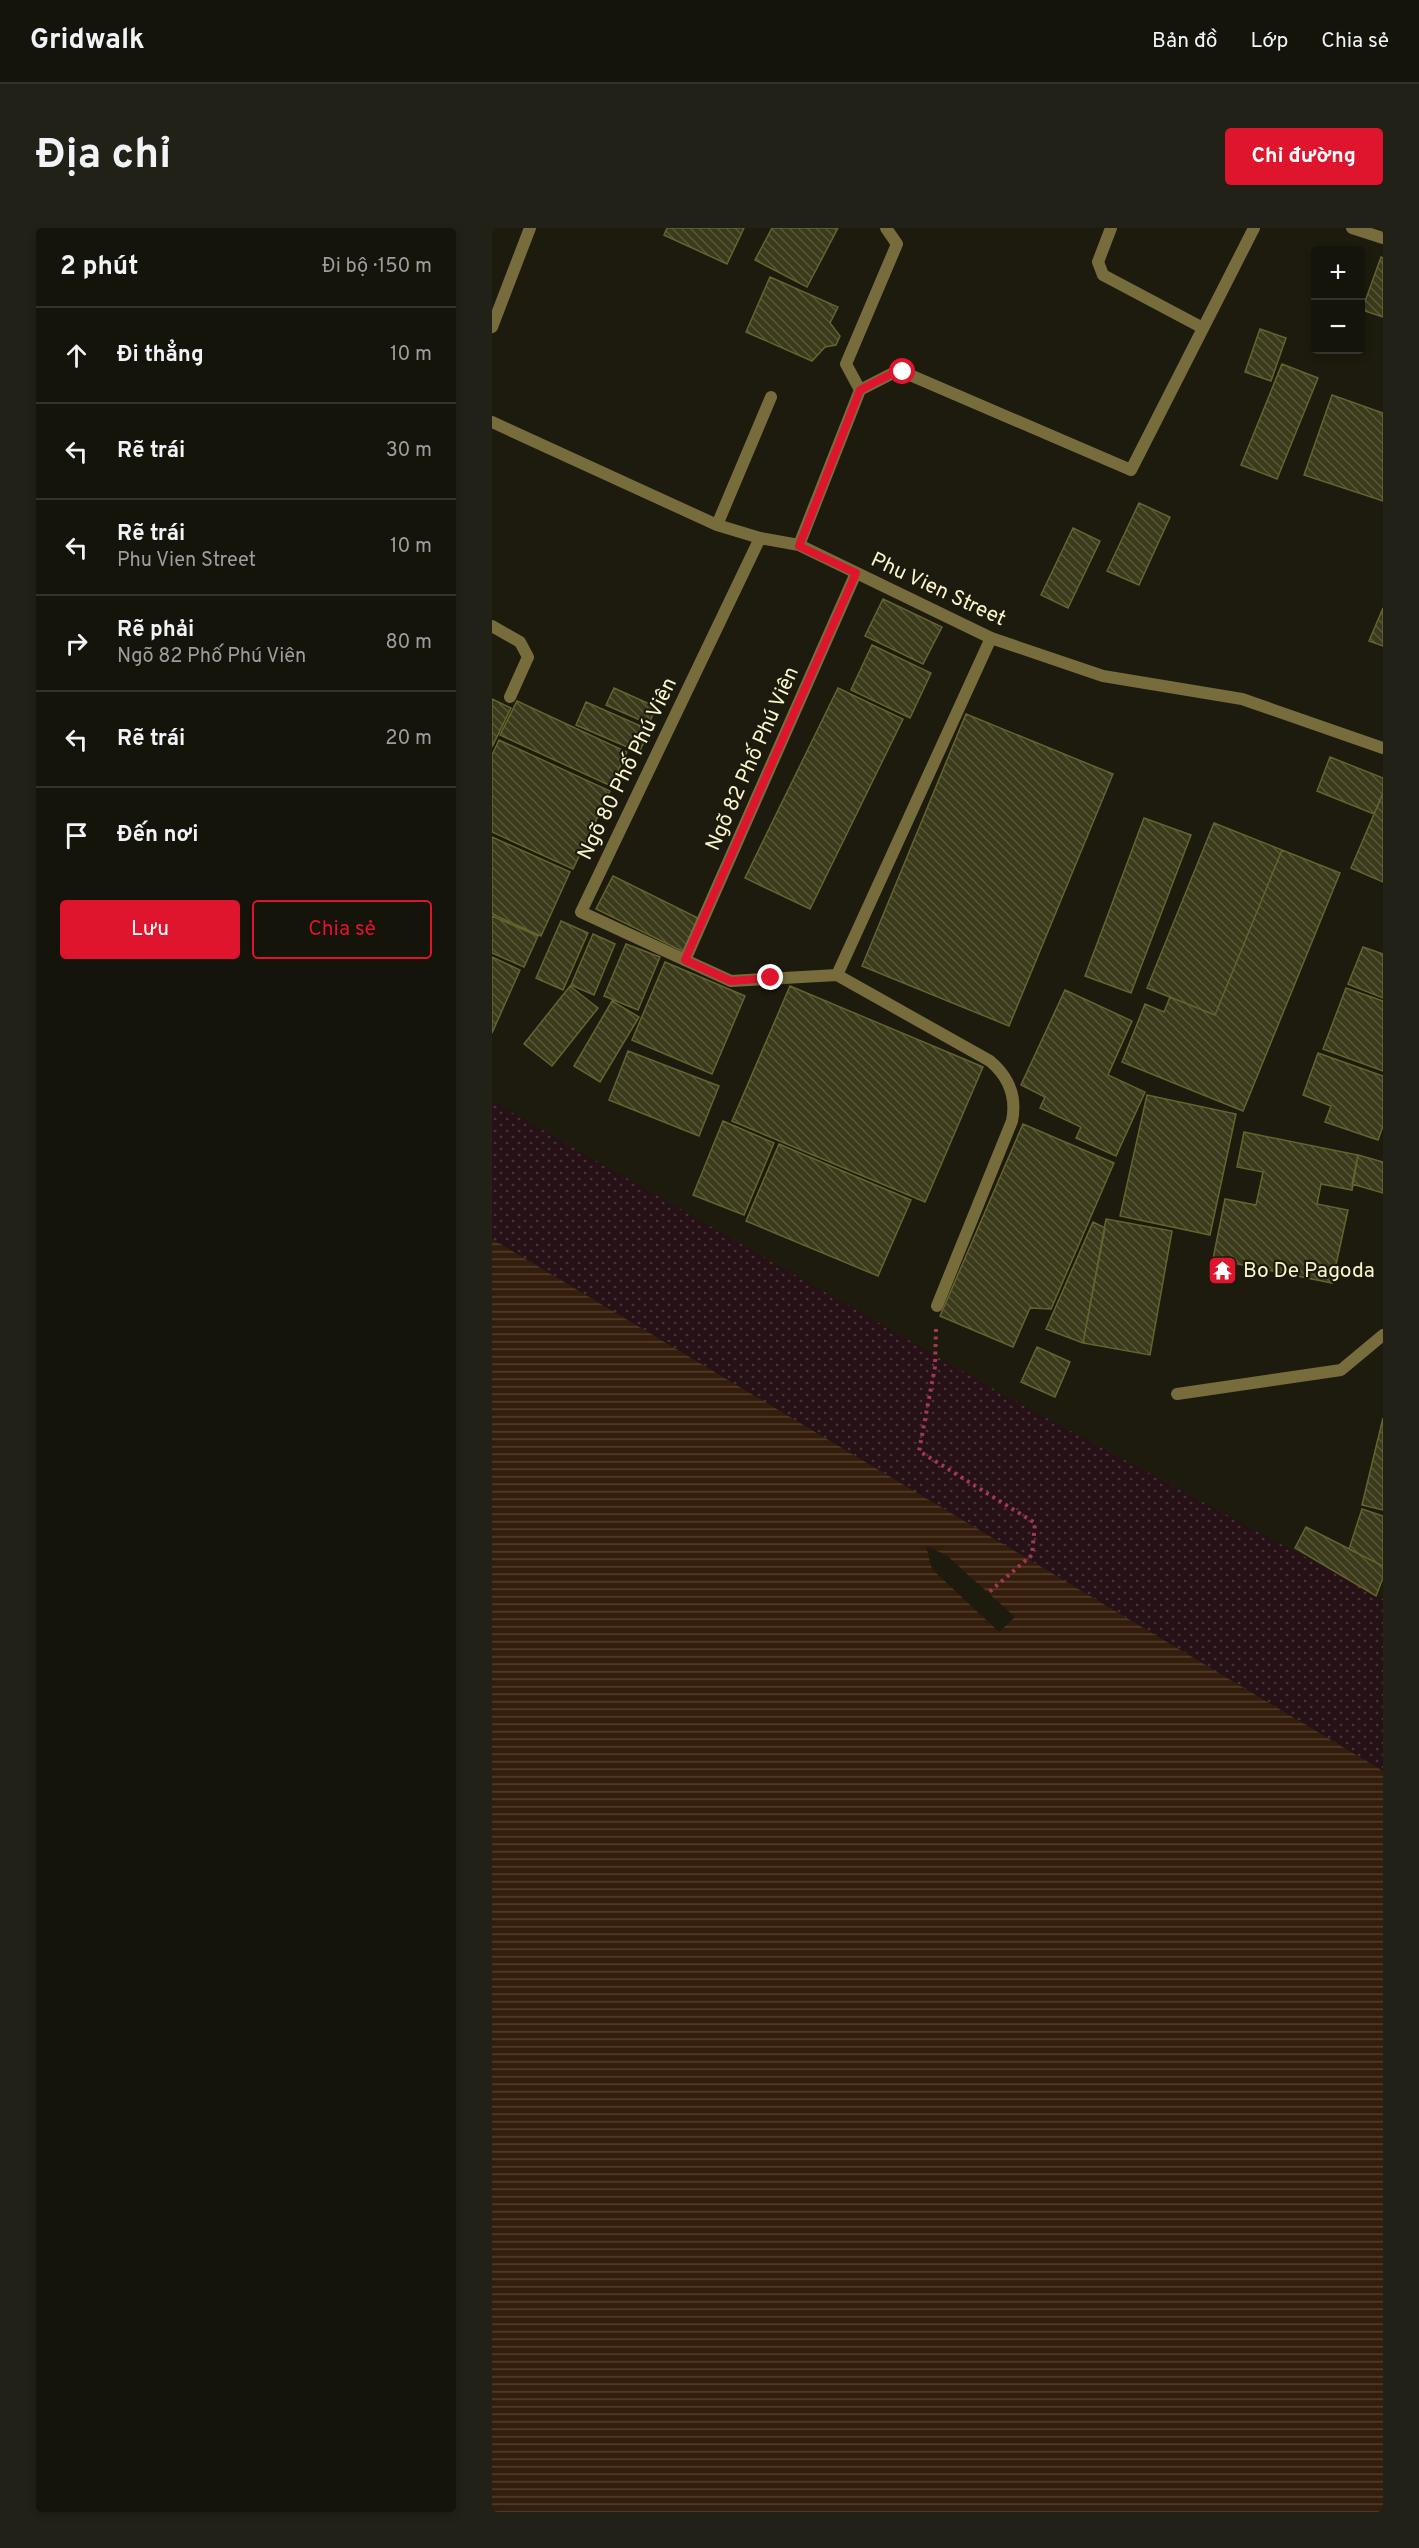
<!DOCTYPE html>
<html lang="vi">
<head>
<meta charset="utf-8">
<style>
	body { margin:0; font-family:Overpass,sans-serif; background:#222118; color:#f1f3f6 }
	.controls { position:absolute; right:18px; top:18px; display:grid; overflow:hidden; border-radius:6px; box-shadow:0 3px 9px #0003 }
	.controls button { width:54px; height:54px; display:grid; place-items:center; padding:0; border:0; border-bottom:2px solid #34332b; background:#15140a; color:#f1f3f6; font:30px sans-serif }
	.stop { position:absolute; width:18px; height:18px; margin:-14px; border:4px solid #df142d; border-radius:50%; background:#fff }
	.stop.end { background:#df142d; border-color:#fff; box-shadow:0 2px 6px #0008 }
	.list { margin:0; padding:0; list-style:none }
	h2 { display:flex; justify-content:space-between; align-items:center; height:78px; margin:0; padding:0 24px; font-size:26px }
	h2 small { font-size:20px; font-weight:400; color:#9d9e9c }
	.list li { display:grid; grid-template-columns:39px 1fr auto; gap:18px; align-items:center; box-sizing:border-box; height:96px; padding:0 24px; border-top:2px solid #34332b }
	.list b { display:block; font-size:22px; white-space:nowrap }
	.list p { margin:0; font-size:20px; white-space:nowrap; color:#9d9e9c }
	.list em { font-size:20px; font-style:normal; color:#9d9e9c }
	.actions { display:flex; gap:12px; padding:18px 24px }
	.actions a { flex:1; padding:14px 0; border:2px solid #df142d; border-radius:6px; text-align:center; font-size:21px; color:#df142d }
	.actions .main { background:#df142d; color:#fff }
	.icon { flex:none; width:33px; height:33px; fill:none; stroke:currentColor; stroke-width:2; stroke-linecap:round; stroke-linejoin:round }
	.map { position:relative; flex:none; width:891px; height:2284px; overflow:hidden; border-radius:6px }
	header { display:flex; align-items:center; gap:36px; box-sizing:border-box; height:84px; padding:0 30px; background:#15140a; border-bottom:2px solid #34332b }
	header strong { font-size:28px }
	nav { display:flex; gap:33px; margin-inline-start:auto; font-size:21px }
	.intro { display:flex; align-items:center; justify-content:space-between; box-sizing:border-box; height:144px; padding:0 36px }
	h1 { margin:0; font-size:42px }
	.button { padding:15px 27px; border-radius:6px; background:#df142d; color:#fff; font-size:21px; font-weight:700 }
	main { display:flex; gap:36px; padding:0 36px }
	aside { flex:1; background:#15140a; border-radius:6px; box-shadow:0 3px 9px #0003 }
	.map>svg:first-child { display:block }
</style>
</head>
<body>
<header>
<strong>Gridwalk</strong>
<nav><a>Bản đồ</a><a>Lớp</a><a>Chia sẻ</a></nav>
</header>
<div class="intro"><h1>Địa chỉ</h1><a class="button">Chỉ đường</a></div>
<main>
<aside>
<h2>2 phút<small>Đi bộ · 150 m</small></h2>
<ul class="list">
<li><svg class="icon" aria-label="ahead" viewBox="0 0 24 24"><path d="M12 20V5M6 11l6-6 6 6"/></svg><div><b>Đi thẳng</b></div><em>10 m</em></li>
<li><svg class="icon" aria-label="left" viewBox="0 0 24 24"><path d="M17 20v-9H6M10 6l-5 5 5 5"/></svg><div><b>Rẽ trái</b></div><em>30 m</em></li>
<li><svg class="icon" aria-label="left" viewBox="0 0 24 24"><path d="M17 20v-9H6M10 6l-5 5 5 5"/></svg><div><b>Rẽ trái</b><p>Phu Vien Street</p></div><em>10 m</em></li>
<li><svg class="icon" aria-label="right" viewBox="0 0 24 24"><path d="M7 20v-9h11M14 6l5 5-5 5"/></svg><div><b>Rẽ phải</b><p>Ngõ 82 Phố Phú Viên</p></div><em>80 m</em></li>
<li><svg class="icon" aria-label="left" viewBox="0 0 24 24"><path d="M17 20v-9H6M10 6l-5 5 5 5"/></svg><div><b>Rẽ trái</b></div><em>20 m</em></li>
<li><svg class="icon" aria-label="arrive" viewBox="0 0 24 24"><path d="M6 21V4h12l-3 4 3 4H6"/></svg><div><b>Đến nơi</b></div></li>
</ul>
<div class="actions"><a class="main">Lưu</a><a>Chia sẻ</a></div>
</aside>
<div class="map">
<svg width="891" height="2284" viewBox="0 0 891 2284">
	<defs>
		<pattern id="grass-dots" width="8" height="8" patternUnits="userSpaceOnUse" patternTransform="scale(1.5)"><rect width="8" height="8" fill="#251116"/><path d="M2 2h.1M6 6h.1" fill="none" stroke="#463437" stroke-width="1.8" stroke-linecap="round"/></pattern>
		<pattern id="water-rules" width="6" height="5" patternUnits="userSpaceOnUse" patternTransform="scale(1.5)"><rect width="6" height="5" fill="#351d0c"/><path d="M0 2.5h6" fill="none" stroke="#533e2e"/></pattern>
		<pattern id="building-back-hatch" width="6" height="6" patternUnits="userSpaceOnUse" patternTransform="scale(1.5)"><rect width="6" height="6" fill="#3b3a1b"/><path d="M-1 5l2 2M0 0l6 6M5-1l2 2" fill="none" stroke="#58573b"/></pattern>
	</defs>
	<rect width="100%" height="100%" fill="#1c1b0d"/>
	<!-- grass -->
	<path fill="url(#grass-dots)" d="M0,873L514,1168L891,1371V1543L0,1011Z"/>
	<!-- water -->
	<path fill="url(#water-rules)" d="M0,1011L891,1543V2284H0Z"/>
	<!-- pier -->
	<path fill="#1c1b0d" d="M434,1318L454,1327L523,1389L507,1404L440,1341Z"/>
	<!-- building -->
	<path fill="url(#building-back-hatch)" stroke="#65642f" stroke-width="1.5" d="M175,0H252L235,36L172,7Z
		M280,0H346L315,59L263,32Z
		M889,29L891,30V89L870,82Z
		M278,49L346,79L338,95L348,108L344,117L333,119L320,133L254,104Z
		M768,101L794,110L779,153L753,144Z
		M790,136L826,150L785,251L749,237Z
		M840,167L891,185V273L812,247Z
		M647,275L678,289L647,357L615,343Z
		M581,300L608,313L576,380L549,367Z
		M391,371L450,399L431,436L373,408Z
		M891,380V418L877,413Z
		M380,417L439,445L418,490L359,462Z
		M122,460L164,479L157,496L114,477Z
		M346,460L411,491L318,681L253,650Z
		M0,471L19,480L0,519Z
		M25,473L135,524L119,558L8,507Z
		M94,474L158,502L147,524L84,497Z
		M474,486L621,546L517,798L370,738Z
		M7,512L118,563L81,641L0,604V527Z
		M838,529L891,550V565L882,586L825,563Z
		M891,565V654L859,640Z
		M652,590L699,607L639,765L593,748Z
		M722,595L790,622L723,787L655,760Z
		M0,609L78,644L49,708L0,686Z
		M790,622L848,645L751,883L630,834L653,776L672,784L678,769L723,787Z
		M121,648L208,691L192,724L104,681Z
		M0,688L46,708L32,739L0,725Z
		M69,693L96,705L71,762L44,750Z
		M101,706L123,716L102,767L79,757Z
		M134,716L168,729L146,782L112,768Z
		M871,719L891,726V770L856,756Z
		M0,729L28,742L0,805Z
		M173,734L253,768L220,846L140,812Z
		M78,758L106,780L60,838L32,816Z
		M298,758L491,839L433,974L240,893Z
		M854,760L891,773V843L831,821Z
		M573,762L640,793L616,847L653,864L624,928L584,910L589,899L548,880L553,869L529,857Z
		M120,773L147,789L108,854L82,838Z
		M136,823L227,858L207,908L117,872Z
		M826,825L891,848V898L886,912L833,894L839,878L811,867Z
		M655,867L744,886L718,1007L628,988Z
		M231,893L282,915L252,987L201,967Z
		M531,896L622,935L559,1081L538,1080L521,1119L448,1088Z
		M752,904L866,927L860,962L829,956L825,976L856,982L840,1055L721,1031L733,971L764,977L771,944L745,939Z
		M287,916L419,972L386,1048L254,993Z
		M866,927L891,934V965L860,956Z
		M614,991L680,1003L658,1127L591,1115Z
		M601,994L613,1000L591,1115L554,1101Z
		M545,1119L578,1134L563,1169L529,1154Z
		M891,1190V1282L870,1277Z
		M870,1281L891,1288V1338L857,1321Z
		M814,1299L891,1338V1350L884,1368L803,1320Z"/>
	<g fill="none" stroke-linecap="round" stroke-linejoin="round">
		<!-- path -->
		<path stroke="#a43756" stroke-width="4" stroke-dasharray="3 4.5" stroke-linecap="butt" d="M444,1101L443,1139L427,1223L543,1295L540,1327L496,1365"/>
		<!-- service -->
		<path stroke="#776c3c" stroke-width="12" d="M0,398L28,414L36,429L18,469
			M193,732L239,753L345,747L499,410
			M345,747L498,833C517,849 525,868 520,893L445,1078"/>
		<!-- minor -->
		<path stroke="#776c3c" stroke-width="12" d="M619,0L606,34L611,47L709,99
			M860,0L891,10
			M0,99L38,0
			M368,162L401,145L411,144L639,242L762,0
			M0,194L225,297L268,310L307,317L499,410L611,448L750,471L891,520
			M225,297L279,169
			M268,310L89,684L193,732L364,345
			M307,317L368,162L354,136L405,16L394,0
			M685,1166L849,1142L891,1107"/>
	</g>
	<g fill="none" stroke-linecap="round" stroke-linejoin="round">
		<!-- route -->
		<path stroke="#df142d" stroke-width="8" d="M279,750L239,753L193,732L364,345L307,318L368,162L401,145L411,144"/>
	</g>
	<!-- icons -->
	<defs>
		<symbol id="temple-square" viewBox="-11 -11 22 22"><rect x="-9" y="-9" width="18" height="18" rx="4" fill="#df142d" stroke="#1c1b0d"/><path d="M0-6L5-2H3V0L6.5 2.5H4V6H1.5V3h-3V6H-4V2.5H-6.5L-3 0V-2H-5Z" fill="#fff"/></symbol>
	</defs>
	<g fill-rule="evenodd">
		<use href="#temple-square" x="714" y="1026" width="33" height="33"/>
	</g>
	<g text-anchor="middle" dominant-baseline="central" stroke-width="4.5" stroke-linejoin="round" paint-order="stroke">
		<!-- street labels -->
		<g font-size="21" fill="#fbf5cc" stroke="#1c1b0d">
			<text transform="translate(446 362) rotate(25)">Phu Vien Street</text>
			<text transform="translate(261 531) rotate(-66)">Ngõ 82 Phố Phú Viên</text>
			<text transform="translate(136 541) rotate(-64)">Ngõ 80 Phố Phú Viên</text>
		</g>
		<!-- poi labels -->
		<g font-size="21" fill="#fbf5cc" stroke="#1c1b0d" text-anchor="start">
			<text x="751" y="1043">Bo De Pagoda</text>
		</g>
	</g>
</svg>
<div class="controls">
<button>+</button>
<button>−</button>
</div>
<div class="stop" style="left:411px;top:144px"></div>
<div class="stop end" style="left:279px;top:750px"></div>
</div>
</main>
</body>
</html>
